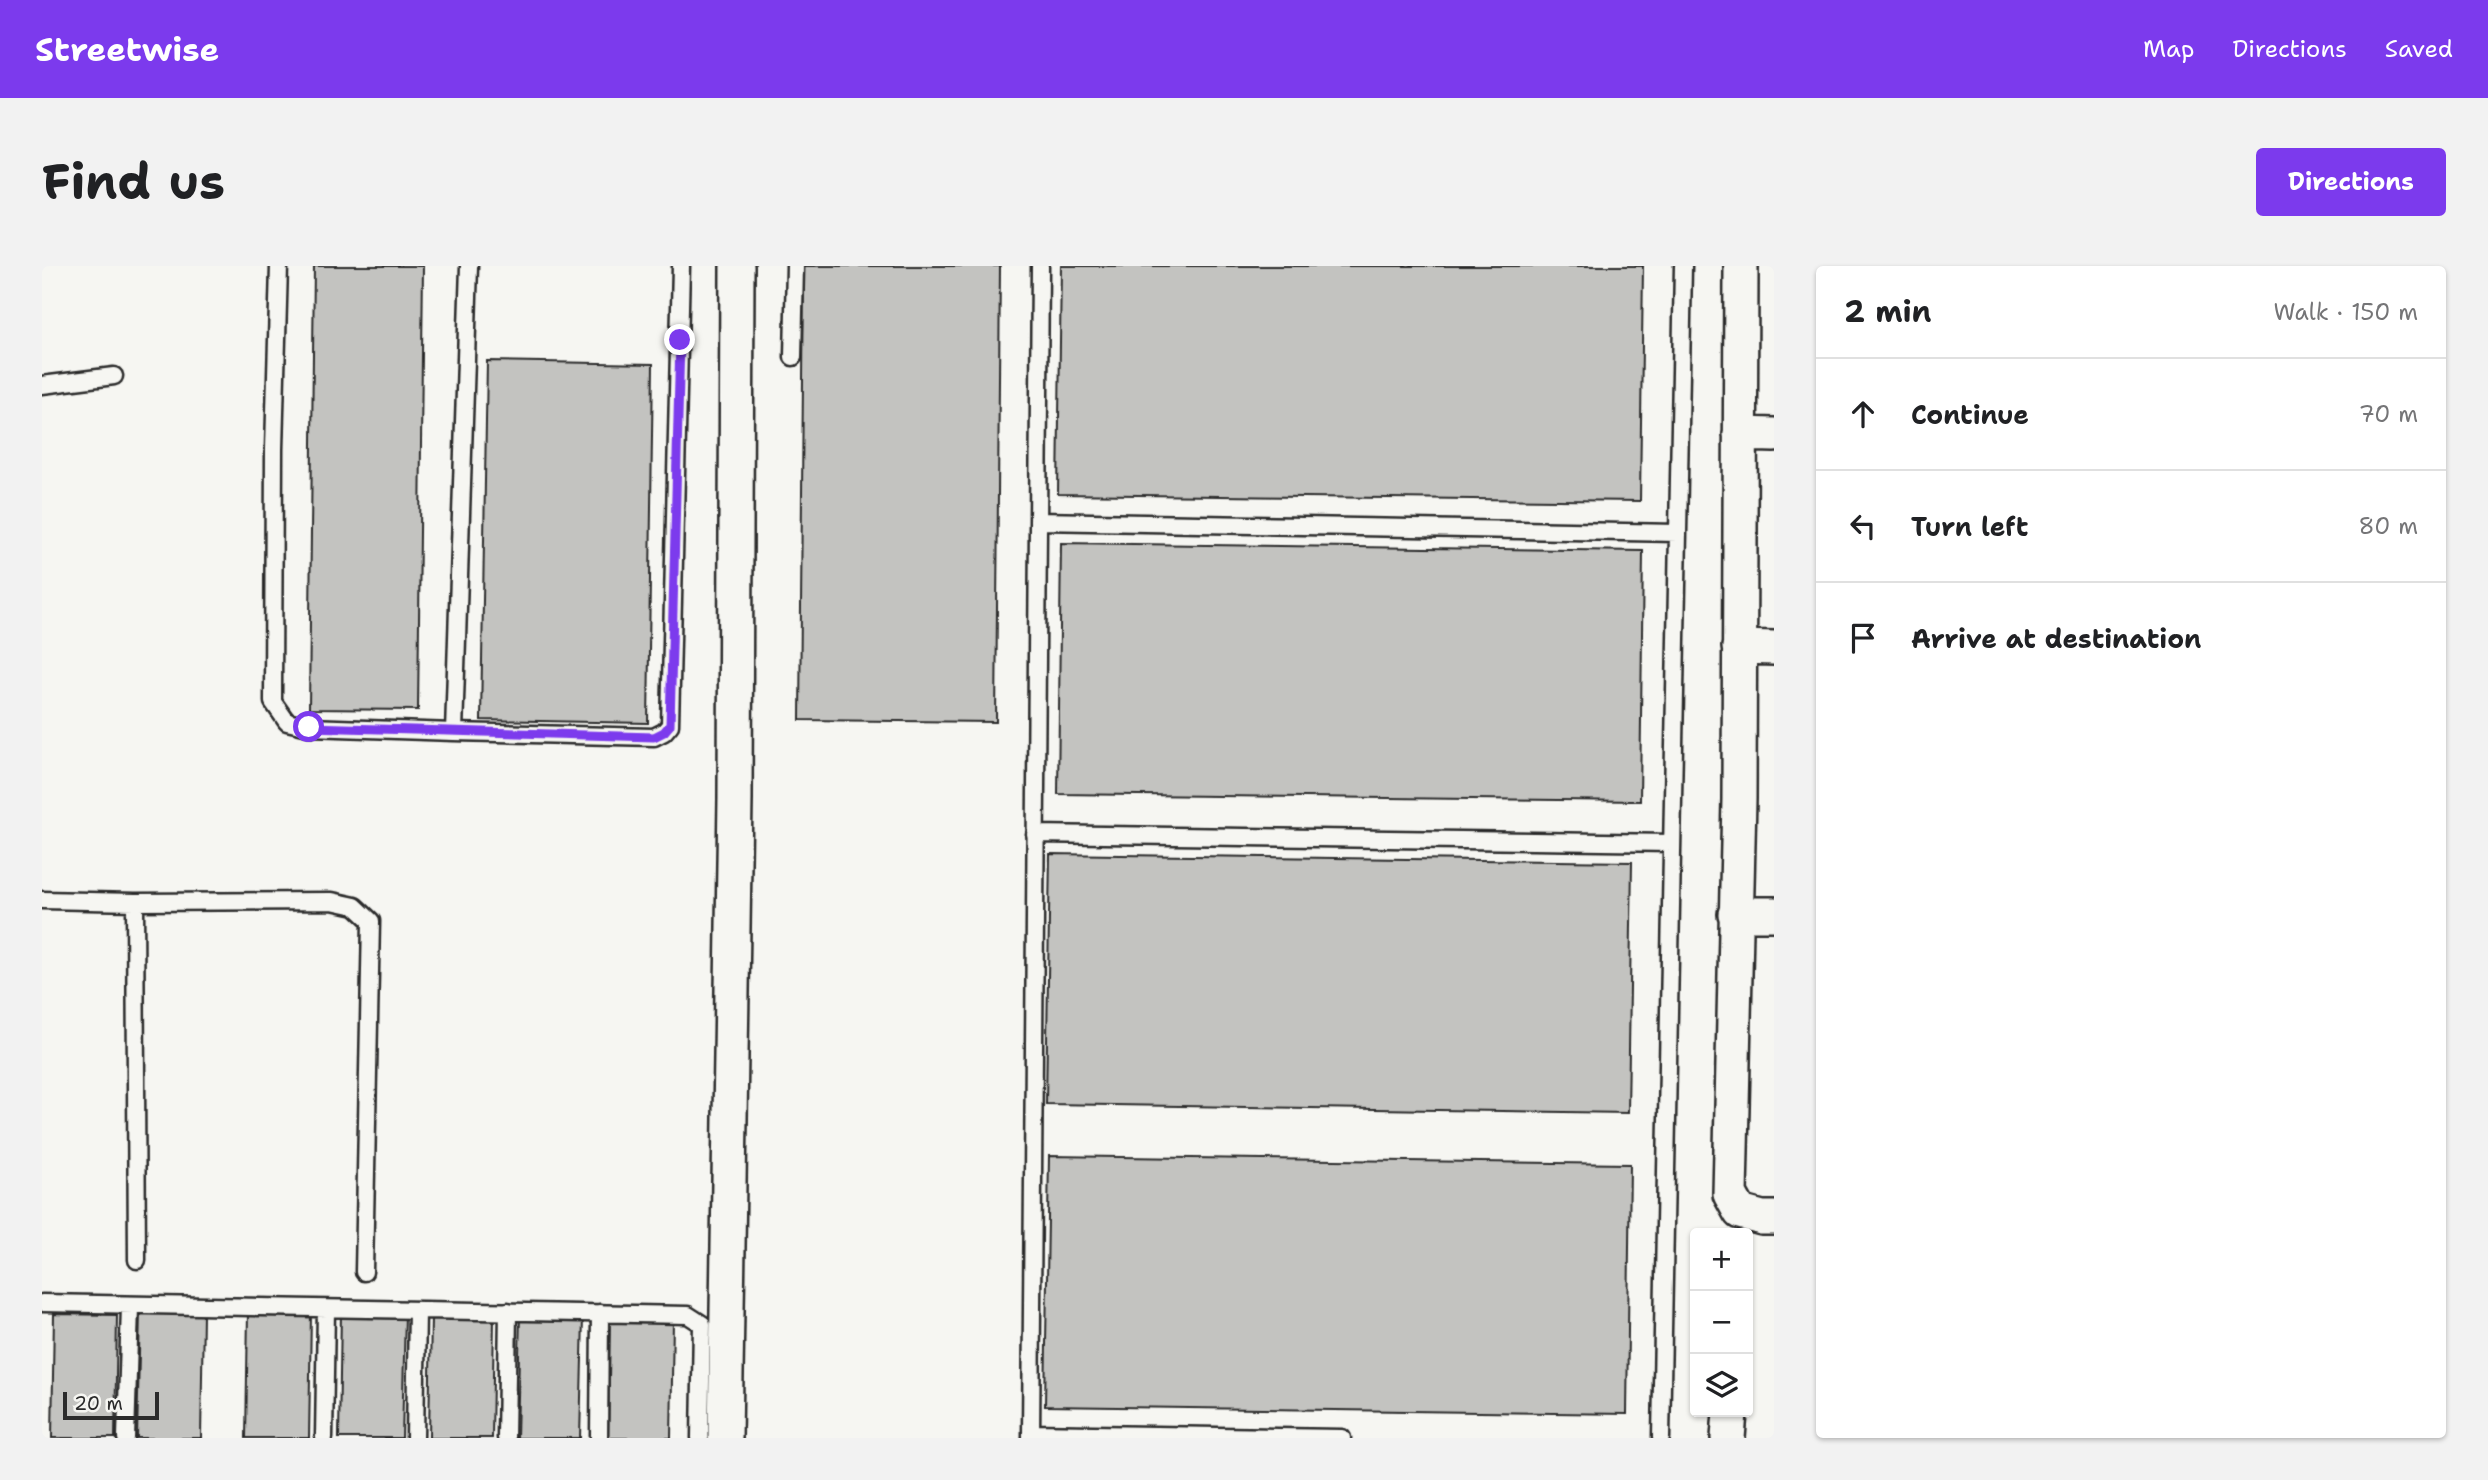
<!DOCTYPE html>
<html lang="en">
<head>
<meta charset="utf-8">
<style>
	body { margin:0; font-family:"Shantell Sans",sans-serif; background:#f2f2f2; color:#202124 }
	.controls { position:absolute; right:21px; bottom:21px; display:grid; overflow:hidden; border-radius:7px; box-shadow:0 2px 5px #0004 }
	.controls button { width:63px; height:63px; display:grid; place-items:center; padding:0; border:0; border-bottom:2px solid #e0e0e0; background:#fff; color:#202124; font:35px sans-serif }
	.scale { position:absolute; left:21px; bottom:18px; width:96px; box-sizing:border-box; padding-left:7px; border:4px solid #2b2b2b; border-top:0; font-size:19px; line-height:24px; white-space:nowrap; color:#2b2b2b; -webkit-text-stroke:5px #f6f6f2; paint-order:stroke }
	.stop { position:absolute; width:21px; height:21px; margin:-16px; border:5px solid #7c3aed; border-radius:50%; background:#fff }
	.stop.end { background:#7c3aed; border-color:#fff; box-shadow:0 2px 7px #0008 }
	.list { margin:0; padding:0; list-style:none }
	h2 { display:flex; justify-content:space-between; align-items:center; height:91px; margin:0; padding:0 28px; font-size:30px }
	h2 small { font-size:23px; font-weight:400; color:#757577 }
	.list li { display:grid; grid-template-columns:46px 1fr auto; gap:21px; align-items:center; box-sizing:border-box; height:112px; padding:0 28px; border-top:2px solid #e0e0e0 }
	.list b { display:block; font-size:26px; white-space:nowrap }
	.list em { font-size:23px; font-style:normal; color:#757577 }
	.icon { flex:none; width:38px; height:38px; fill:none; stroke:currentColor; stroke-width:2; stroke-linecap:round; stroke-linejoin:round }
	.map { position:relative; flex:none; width:1732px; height:1172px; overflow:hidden; border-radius:7px }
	header { display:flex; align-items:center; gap:42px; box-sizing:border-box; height:98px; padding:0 35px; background:#7c3aed; color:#fff }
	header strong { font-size:33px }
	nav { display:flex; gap:38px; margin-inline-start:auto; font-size:24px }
	.intro { display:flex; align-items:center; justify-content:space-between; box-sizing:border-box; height:168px; padding:0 42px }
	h1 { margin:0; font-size:49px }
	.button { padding:18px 32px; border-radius:7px; background:#7c3aed; color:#fff; font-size:24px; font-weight:700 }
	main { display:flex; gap:42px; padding:0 42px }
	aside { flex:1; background:#fff; border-radius:7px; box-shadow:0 2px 5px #0004 }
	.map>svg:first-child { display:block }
</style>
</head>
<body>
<header>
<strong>Streetwise</strong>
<nav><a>Map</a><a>Directions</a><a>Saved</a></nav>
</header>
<div class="intro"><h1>Find us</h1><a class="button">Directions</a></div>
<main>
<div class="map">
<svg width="1732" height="1172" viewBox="0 0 1732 1172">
	<rect width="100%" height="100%" fill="#f6f6f2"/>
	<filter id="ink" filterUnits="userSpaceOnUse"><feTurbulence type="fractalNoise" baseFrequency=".0143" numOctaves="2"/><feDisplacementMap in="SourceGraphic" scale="14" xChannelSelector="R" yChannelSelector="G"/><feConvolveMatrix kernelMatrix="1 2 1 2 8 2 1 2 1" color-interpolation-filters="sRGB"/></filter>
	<g filter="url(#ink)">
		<!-- building -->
		<path fill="#c3c3c0" stroke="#2b2b2b" stroke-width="2" d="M272,0H381L376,444L267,443Z
			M762,0H958L954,456L758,454Z
			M1019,0H1601L1598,235L1016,228Z
			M445,95L611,98L606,457L439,454Z
			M1019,277L1601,285L1598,535L1016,528Z
			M1008,588L1590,596L1586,847L1004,838Z
			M1007,890L1588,898L1585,1148L1003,1140Z
			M98,1046L161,1048L159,1172H95Z
			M206,1046L269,1047L267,1172H204Z
			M299,1046L363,1047L360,1172H297Z
			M12,1048L75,1049L73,1172H10Z
			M478,1049L541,1051L538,1172H475Z
			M389,1050L452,1051L450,1172H387Z
			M568,1053L631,1054L629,1172H566Z"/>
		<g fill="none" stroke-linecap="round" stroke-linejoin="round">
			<defs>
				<path id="lane" d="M237,0L232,183L231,436L245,456L267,461L412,466
					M427,0L412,466L612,471L622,466L628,459L639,0
					M751,91L753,0
					M0,119L72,110
					M996,255L1636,267
					M993,568L1630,577
					M0,634L93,636L290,635L313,640L329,655L322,1006
					M93,636L95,994
					M0,1037L646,1049L660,1058L658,1172
					M989,1167L1300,1172
					M84,1172L88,1040
					M282,1172L284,1043
					M373,1172L375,1044
					M464,1172L466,1045
					M557,1172L558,1047
					M989,1172L998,0
					M1619,1172L1641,0"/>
				<path id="street" d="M1699,0L1697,533L1688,928L1698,946L1720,952H1732
					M1698,168L1732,169
					M1697,381L1732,382
					M1693,648H1732
					M683,1172L693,533L695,0
					M1686,1172L1688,1146"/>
			</defs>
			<!-- lane casing -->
			<use href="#lane" stroke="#2b2b2b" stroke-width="21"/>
			<!-- street casing -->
			<use href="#street" stroke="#2b2b2b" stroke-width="38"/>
			<!-- lane -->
			<use href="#lane" stroke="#f6f6f2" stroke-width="16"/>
			<!-- street -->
			<use href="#street" stroke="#f6f6f2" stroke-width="33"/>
		</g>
	</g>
	<g fill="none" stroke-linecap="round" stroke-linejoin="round" filter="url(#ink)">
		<!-- route -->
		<path stroke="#7c3aed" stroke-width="9" d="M267,461L612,471L622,466L628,459L638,74"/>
	</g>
</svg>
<div class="controls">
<button>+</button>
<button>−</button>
<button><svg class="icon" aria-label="layers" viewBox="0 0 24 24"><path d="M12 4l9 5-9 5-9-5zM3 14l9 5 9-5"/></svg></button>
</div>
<div class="scale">20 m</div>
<div class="stop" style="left:267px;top:461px"></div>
<div class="stop end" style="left:638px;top:74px"></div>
</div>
<aside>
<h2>2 min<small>Walk · 150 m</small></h2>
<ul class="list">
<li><svg class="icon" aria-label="ahead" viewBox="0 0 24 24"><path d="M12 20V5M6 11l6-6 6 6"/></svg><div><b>Continue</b></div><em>70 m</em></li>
<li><svg class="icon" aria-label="left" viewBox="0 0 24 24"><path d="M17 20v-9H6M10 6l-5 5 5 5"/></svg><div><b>Turn left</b></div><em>80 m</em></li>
<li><svg class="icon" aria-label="arrive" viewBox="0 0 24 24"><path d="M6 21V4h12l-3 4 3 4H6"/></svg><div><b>Arrive at destination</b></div></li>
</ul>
</aside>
</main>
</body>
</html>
